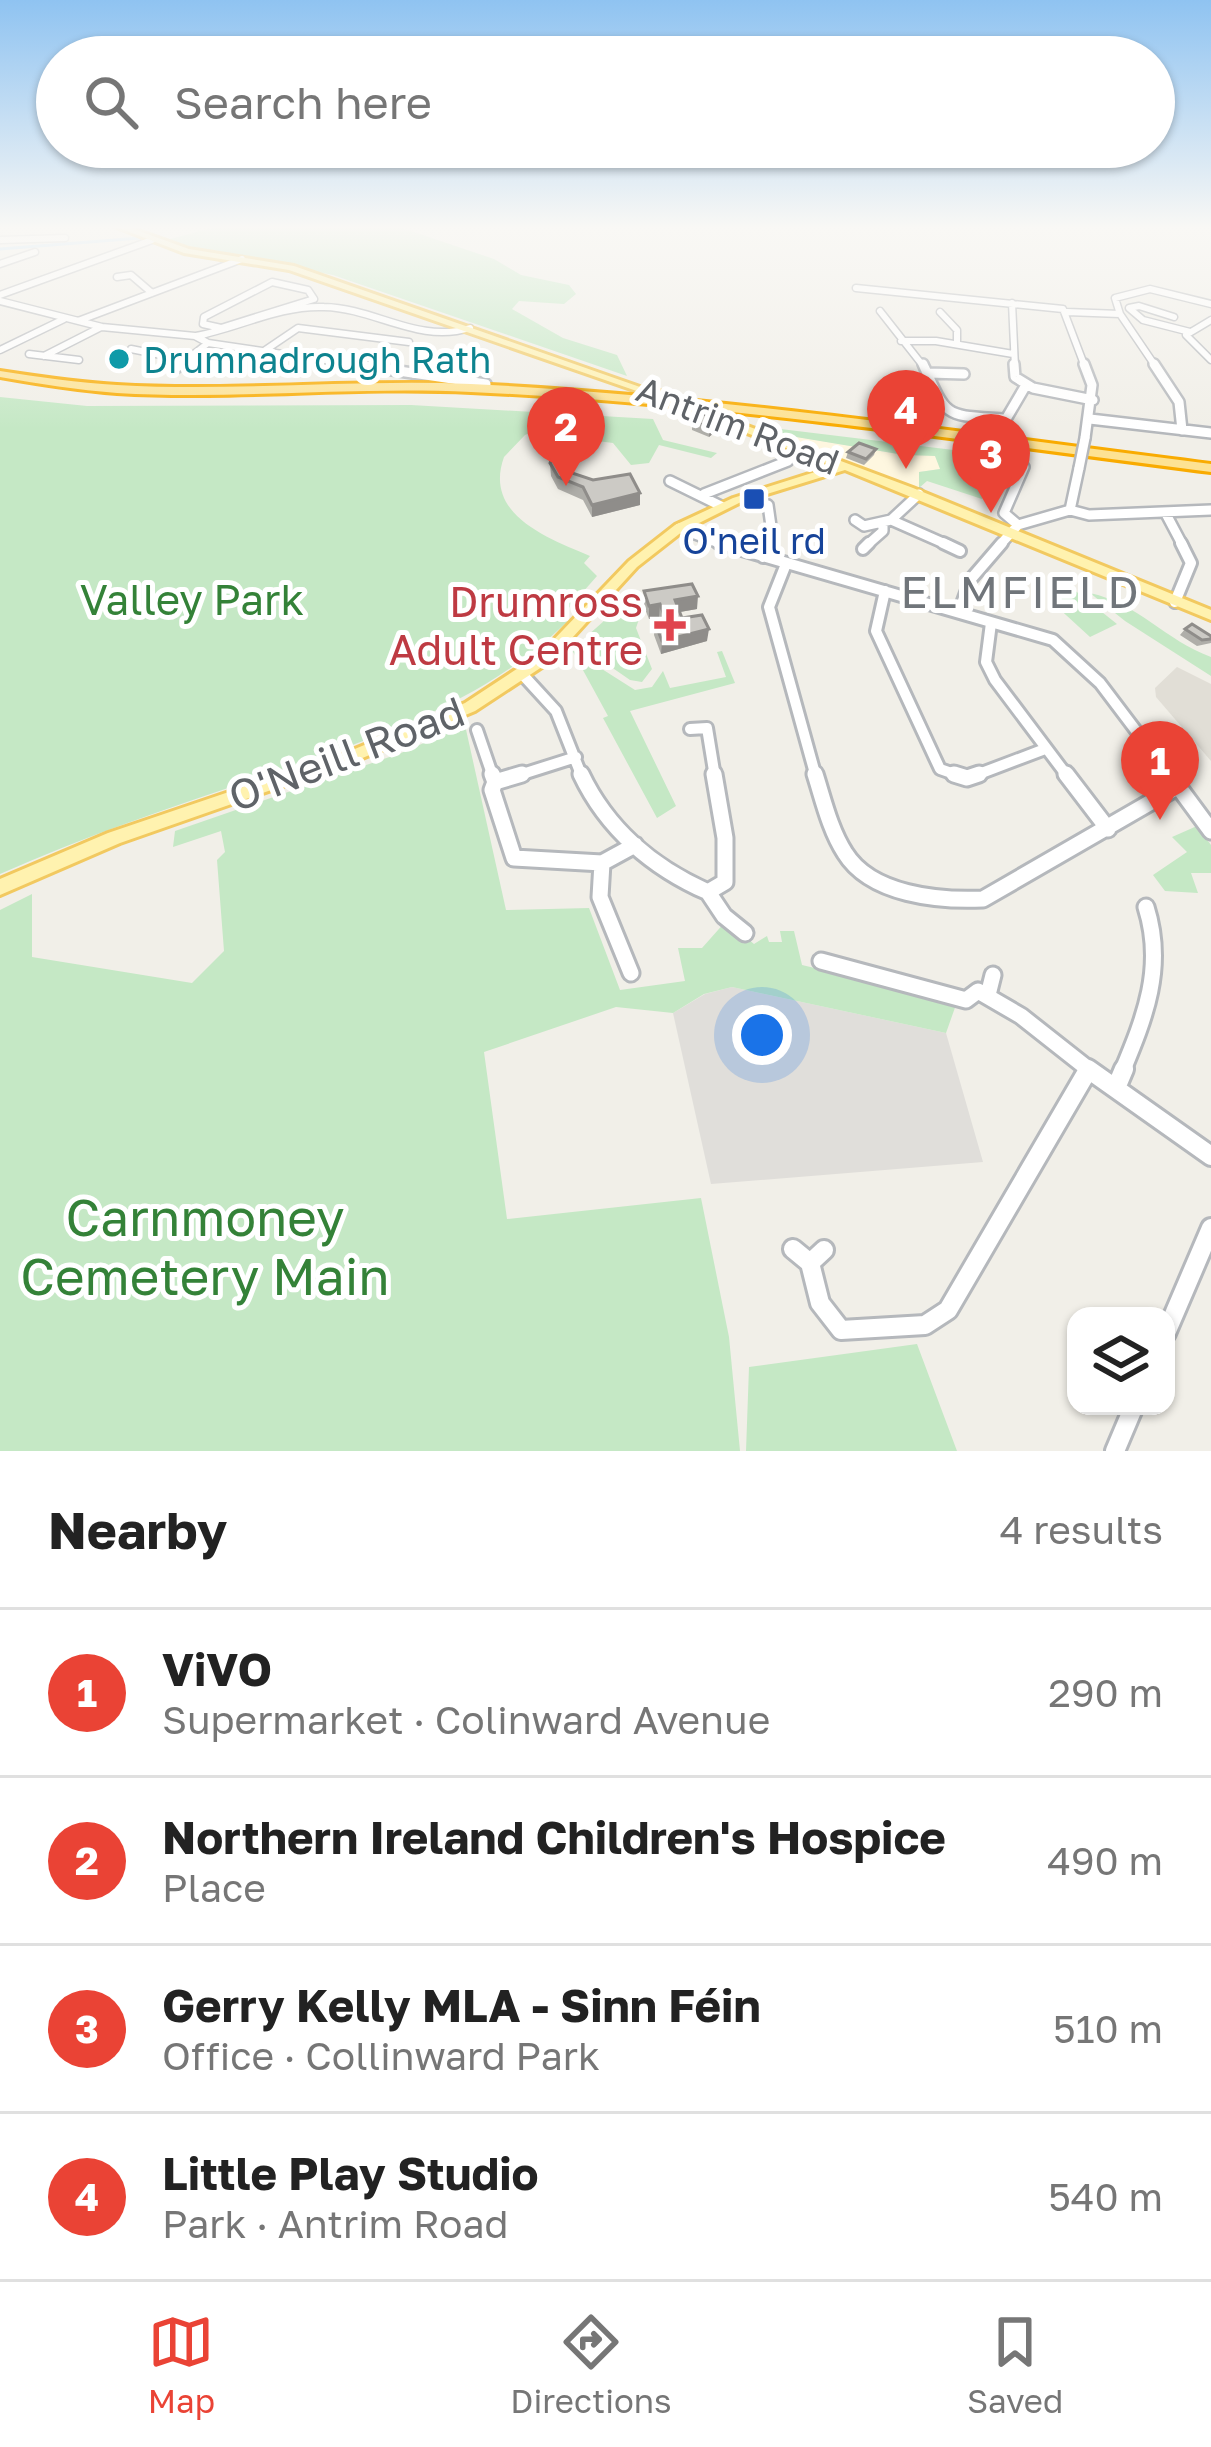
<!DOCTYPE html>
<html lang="en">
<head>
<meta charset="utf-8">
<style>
	body { margin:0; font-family:"Golos Text",sans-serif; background:#f6f6f6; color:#222 }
	.controls { position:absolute; right:36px; bottom:36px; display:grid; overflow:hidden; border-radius:24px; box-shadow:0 3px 9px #0004 }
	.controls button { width:108px; height:108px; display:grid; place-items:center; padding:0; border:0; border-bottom:3px solid #e0e0e0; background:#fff; color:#222; font:60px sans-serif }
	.you { position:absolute; left:762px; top:1035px; width:42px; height:42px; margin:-30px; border:9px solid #fff; border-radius:50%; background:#1a73e8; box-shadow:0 0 0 18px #1a73e833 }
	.badge { display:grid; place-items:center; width:78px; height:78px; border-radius:50%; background:#ea4335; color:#fff; font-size:39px; font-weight:700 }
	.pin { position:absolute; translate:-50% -99px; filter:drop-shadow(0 3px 6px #0008) }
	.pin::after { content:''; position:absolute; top:63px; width:42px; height:36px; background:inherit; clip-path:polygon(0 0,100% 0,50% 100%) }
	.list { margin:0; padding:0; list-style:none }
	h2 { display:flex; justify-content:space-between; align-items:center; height:156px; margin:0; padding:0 48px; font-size:51px }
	h2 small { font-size:39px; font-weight:400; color:#767676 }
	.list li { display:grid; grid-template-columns:78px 1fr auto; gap:36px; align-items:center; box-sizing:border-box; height:168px; padding:0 48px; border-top:3px solid #e0e0e0 }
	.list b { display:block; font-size:45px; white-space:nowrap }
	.list p { margin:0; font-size:39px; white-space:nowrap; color:#767676 }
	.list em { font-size:39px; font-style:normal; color:#767676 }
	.icon { flex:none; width:66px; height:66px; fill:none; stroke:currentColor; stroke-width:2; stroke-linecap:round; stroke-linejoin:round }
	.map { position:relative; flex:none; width:1211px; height:1451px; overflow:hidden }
	.search { position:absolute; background:#fff; box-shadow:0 3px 9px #0004; left:36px; right:36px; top:36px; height:132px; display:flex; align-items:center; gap:30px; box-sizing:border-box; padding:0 42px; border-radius:66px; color:#767676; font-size:45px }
	.sheet { height:828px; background:#fff }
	nav { display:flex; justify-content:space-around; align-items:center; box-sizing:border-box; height:168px; border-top:3px solid #e0e0e0; background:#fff; font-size:33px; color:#767676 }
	nav a { display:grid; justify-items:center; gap:6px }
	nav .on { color:#ea4335 }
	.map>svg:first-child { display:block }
</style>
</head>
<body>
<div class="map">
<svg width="1211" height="1451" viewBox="0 0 1211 1451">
	<rect width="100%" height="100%" fill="#f1efe8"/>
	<!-- commercial -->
	<path fill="#fef7e0" d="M797,437L904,455H935L941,469L919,472V488L793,443Z"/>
	<!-- industrial -->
	<path fill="#e0deda" d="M732,987L946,1033L983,1162L711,1184L673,1013L705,994Z"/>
	<!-- education -->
	<path fill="#e1ded6" d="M1177,667L1211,684V761L1156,697L1155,688Z"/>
	<!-- green -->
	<path fill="#c5e8c5" d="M219,226H396L494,259L521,275L569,285L576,294L564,304L519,301L512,309L563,338L617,355L627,376L333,275L163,241Z
		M0,397L87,406L411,405L653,419L663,440L717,453L711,458L659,445L649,463L631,465L613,443L566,437L544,427L525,435L504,457C483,515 548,538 590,556L584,563L597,576L568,609L567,622C482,704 377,737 267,775C177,805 87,835 0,874Z
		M755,426L970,452L962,469L990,481L982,499L927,481L919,488V472L940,469L935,456L904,455L772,433Z
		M1068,585L1117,624L1090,637L1054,604Z
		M1090,593C1139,604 1165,640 1211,657V676L1125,621Z
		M631,597L638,602L628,605L633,619H639L636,628L652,669L642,682L630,680L578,644Z
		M572,650L635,690L652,687L663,671L670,688L726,677L717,652L722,651L735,683L630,711L676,806L657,818L603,718L608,716Z
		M465,725L506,910L589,908L620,990L685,981L678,948H702L726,921L754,944L767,936L769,942H782L780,931H794L802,965L957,1002L946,1033L732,987L704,994L673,1013L616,1007L484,1052L507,1219L701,1198L729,1337L740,1451H0V910L32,894V957L192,983L224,951L217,860L225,852L221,831L173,847L175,831L401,753Z
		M1197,826L1211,845V873H1191L1198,893L1165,891L1153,875L1187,852L1172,837Z
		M917,1344L957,1451H746L749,1367Z"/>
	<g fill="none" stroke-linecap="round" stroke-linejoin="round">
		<!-- stream -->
		<path stroke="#aadaff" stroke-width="3" d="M0,249L140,238"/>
		<defs>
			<path id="minor-far4" d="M0,240L65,238
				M0,264L35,252
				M117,277L131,275L152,293
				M272,282L308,290L314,299L221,328L203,324L204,317Z
				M856,288L1063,309L1085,367
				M0,295L152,240
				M0,301L102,327L195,336L208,343L372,367
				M1012,303L1015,367
				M880,311L924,367
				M940,312L957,330V343
				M1067,312L1120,314
				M1174,317L1139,306L1129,308L1143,320L1190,332
				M1211,320L1186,335L1211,360
				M78,321L242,259
				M196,336C238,328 280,305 324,307C375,308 418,344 470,328
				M901,341H936L1013,354
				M131,349L186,360
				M0,350L64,319
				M264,351L298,328L409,342
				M29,354L79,360
				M44,356L101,327
				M177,367L208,343
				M1156,367L1120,314L1115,298L1150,289L1211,304"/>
			<path id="minor-far3" d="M352,364L486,384
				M923,364C948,420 944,415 1006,419L1026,385
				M1014,364L1015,377L1033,388L1093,400
				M1084,364L1092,385L1085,438
				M1154,364L1179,402L1182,430
				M176,368L181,364
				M928,373L964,374
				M1090,419L1211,433
				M670,481L721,506
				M704,494L788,461
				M1070,510L1089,515L1211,510
				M1165,512L1183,546
				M855,520L864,526L891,520L919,494
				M891,520L950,546
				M1018,525L1004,513L1024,467
				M679,528L727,546
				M767,546L772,533L768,505
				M866,546L883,531V524
				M999,546L1018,525L1070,510L1079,468"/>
			<path id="minor-far2" d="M718,543L1053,640L1100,683L1171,777
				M943,543L960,551
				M863,549L869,543
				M763,557L768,543
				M786,564L769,607L816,777
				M885,591L876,631L940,769L963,777
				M1175,602L1191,563L1181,543
				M960,609L971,579L1002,543
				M991,623L986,662L995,680L1068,777
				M523,675L556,711L582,777
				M690,729L707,728L715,777
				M477,730L493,777
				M513,777L576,757
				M971,777L1045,749"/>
			<path id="minor-far1" d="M492,774L495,782
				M522,774L495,782L492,790L514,858L602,863L635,845
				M581,774C607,829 653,868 708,892L725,882V838L714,774
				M815,774C823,799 830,830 845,853C871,895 939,901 983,899L1177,787
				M954,774L967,778L979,774
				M1066,774L1108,829
				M1169,774L1211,831
				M602,863L600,897L631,973
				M708,892L724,916L745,933
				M821,961L966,1000L978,991L1021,1016L1092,1072
				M988,995L993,975
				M1122,1072C1145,1017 1165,967 1146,907"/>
			<path id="minor" d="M1088,1069L1211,1156
				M1116,1088L1124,1069
				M793,1249L810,1263L824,1250
				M810,1263L820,1303L841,1330L925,1325L948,1310L1088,1070
				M1166,1333L1211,1228
				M1115,1451L1134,1406"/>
			<path id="major" d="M114,226H125L189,249L294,266L660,394L651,396L289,270L184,253Z
				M726,421H734L913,488L1211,610V620L845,470L741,502L683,531L637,567L551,661L475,711L360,759L120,843L0,895V879L108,833L350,751L465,703L541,653L629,561L675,525L733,498L834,466L726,425Z"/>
			<path id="highway" d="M0,371C39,377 78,383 117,385C235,392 353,379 471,384C719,396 965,433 1211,464V472C965,441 719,403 471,392C353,386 235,400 117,393C78,390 39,384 0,377Z"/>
		</defs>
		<!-- minor-far4 casing -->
		<use href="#minor-far4" stroke="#b5b8bc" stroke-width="9"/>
		<!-- minor-far3 casing -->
		<use href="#minor-far3" stroke="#b5b8bc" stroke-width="14"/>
		<!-- minor-far2 casing -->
		<use href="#minor-far2" stroke="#b5b8bc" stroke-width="16"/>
		<!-- minor-far1 casing -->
		<use href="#minor-far1" stroke="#b5b8bc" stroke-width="21"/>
		<!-- minor casing -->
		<use href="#minor" stroke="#b5b8bc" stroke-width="24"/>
		<!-- major casing -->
		<use href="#major" stroke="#f2c960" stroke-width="6"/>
		<!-- highway casing -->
		<use href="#highway" stroke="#f9ab00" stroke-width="6"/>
		<!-- minor-far4 -->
		<use href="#minor-far4" stroke="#fff" stroke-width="6"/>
		<!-- minor-far3 -->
		<use href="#minor-far3" stroke="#fff" stroke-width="9"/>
		<!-- minor-far2 -->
		<use href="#minor-far2" stroke="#fff" stroke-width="10"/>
		<!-- minor-far1 -->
		<use href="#minor-far1" stroke="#fff" stroke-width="15"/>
		<!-- minor -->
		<use href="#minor" stroke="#fff" stroke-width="18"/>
		<!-- major -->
		<use href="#major" fill="#fff2af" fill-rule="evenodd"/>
		<!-- highway -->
		<use href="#highway" fill="#fde293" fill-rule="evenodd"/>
		<defs>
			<path id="minor-bridge" d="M1079,468L1085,438"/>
			<path id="major-bridge" d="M655,394L730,423"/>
		</defs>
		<!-- minor-bridge casing -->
		<use href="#minor-bridge" stroke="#b5b8bc" stroke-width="14" stroke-linecap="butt"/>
		<!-- major-bridge casing -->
		<use href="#major-bridge" stroke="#f2c960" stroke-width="15" stroke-linecap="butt"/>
		<!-- minor-bridge -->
		<use href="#minor-bridge" stroke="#fff" stroke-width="9"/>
		<!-- major-bridge -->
		<use href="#major-bridge" stroke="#fff2af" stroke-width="10"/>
	</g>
	<!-- wall -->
	<path fill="#afaea9" d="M692,420L718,429L709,437L692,430Z
		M876,449L874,455L864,465L846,458L848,452Z
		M573,452L568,466L572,473L640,505L592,517L583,500L558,489L551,476L550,463Z
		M644,591L697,609L680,612L682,618L707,641L661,654L654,635L655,623L661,622L659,617L649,619L643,604Z
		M1185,629L1211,636V643L1197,646L1180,635Z"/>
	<!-- shaded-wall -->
	<path fill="#8f8d8a" d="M719,420L718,429L709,437L710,428Z
		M573,440V452L565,473L564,460Z
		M640,493V505L592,517V505Z
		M698,596L697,609L674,613L675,600Z
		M660,604L659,617L649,619V606Z
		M709,629L707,641L661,654L662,641Z"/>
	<!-- building -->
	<path fill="#cccac5" stroke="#8f8d8a" stroke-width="3" d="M703,414L719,420L710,428L692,420Z
		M573,440L564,460L572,473L593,480L630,474L640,493L592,505L583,487L558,477L550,463L555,449Z
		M859,443L876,449L866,459L848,452Z
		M692,584L698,596L675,600L682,618L702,615L709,629L662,641L655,623L666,621L660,604L649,606L644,591Z
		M1192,624L1211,636V639L1202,640L1185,629Z"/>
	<!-- sky -->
	<linearGradient id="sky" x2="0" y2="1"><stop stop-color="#8fc3f1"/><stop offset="0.53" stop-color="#f9f8f5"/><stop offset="1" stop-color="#f9f8f5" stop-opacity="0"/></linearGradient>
	<rect width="1211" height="429" fill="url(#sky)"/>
	<!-- markers -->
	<circle fill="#0f9aa8" stroke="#fff" stroke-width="4.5" cx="119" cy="359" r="12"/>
	<rect fill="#1a4fb4" stroke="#fff" stroke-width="4.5" x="742" y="487" width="24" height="24" rx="6"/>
	<path fill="#e0444e" stroke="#fff" stroke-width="4.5" d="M664 607h12v12h12v12h-12v12h-12v-12h-12v-12h12z"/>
	<g text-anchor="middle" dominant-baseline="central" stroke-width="10" stroke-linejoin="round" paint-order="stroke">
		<!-- far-culture labels -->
		<g font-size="36" fill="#0d838f" stroke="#fff" text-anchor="start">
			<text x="143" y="359">Drumnadrough Rath</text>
		</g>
		<!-- far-street labels -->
		<g font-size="36" fill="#5f6368" stroke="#fff">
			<text transform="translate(738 425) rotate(21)">Antrim Road</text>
		</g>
		<!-- far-transit labels -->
		<g font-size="36" fill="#164399" stroke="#fff">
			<text x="754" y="540">O'neil rd</text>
		</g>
		<!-- park labels -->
		<g font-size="42" fill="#348238" stroke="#fff">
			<text x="192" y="599">Valley Park</text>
		</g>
		<!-- health labels -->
		<g font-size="42" fill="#be3a42" stroke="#fff" text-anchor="end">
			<text x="643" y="601">Drumross<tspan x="643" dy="48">Adult Centre</tspan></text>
		</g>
		<!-- street labels -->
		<g font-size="42" fill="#5f6368" stroke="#fff">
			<text transform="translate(346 753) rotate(-21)">O'Neill Road</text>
		</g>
		<!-- neighbourhood labels -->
		<g font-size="45" letter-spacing="3" fill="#70757a" stroke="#fff">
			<text x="1021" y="591">ELMFIELD</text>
		</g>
		<!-- near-park labels -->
		<g font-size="51" fill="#348238" stroke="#fff">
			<text x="205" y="1216">Carnmoney<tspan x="205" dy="59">Cemetery Main</tspan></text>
		</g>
	</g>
</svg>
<div class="controls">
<button><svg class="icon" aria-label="layers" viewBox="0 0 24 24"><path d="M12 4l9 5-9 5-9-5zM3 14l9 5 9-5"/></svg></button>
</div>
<div class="you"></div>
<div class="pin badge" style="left:1160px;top:820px">1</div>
<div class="pin badge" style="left:566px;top:486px">2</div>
<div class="pin badge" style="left:991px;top:513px">3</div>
<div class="pin badge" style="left:906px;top:469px">4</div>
<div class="search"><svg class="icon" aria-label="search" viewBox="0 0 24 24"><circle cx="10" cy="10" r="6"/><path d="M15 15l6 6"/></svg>Search here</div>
</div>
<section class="sheet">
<h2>Nearby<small>4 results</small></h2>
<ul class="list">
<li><span class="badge">1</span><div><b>ViVO</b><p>Supermarket · Colinward Avenue</p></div><em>290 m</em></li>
<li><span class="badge">2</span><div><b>Northern Ireland Children's Hospice</b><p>Place</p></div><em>490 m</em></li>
<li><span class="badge">3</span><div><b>Gerry Kelly MLA - Sinn Féin</b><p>Office · Collinward Park</p></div><em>510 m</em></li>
<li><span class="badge">4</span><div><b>Little Play Studio</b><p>Park · Antrim Road</p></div><em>540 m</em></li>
</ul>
</section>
<nav>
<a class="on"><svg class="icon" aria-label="map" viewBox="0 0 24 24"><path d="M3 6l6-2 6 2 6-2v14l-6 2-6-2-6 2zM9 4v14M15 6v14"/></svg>Map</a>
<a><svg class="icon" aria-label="directions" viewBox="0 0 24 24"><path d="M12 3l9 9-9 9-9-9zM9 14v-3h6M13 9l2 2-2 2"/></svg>Directions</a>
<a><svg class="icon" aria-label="saved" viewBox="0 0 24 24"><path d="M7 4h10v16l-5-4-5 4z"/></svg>Saved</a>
</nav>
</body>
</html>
